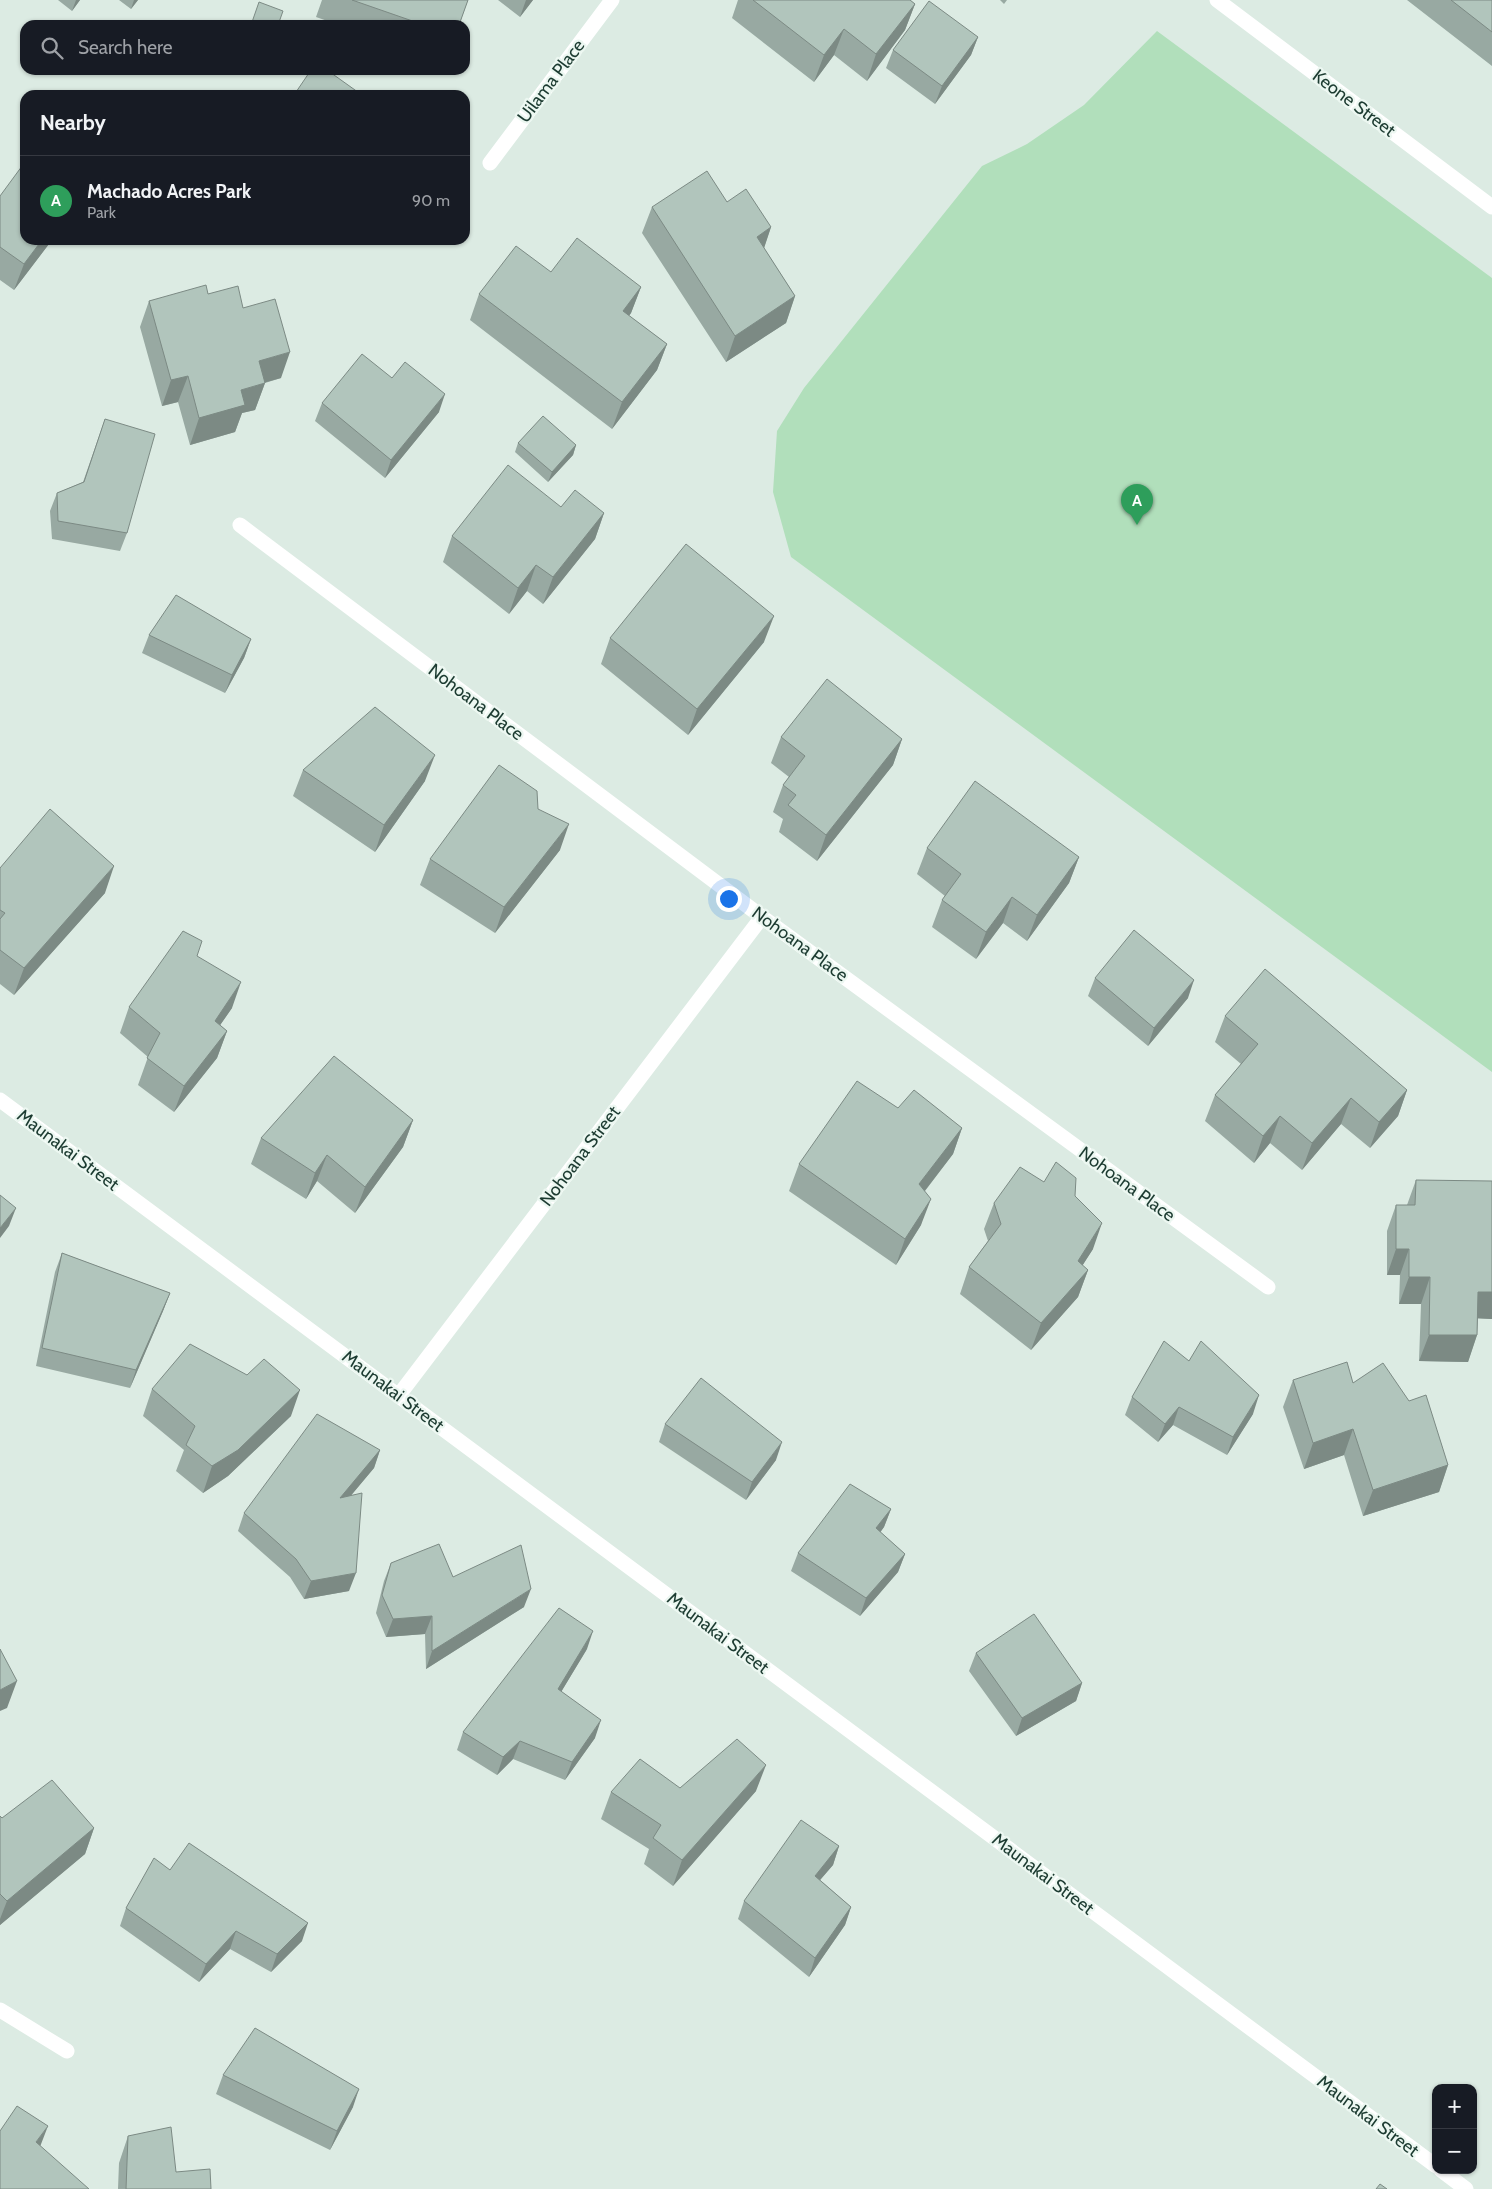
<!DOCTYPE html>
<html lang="en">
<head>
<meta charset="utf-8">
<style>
	body { margin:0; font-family:Cabin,sans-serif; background:#242831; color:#f1f3f6 }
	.controls { position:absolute; right:15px; bottom:15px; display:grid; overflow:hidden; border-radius:10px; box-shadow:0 1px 4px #0004 }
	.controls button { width:45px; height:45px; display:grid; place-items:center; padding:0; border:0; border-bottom:1px solid #363941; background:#171b24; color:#f1f3f6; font:25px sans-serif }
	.you { position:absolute; left:728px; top:898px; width:18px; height:18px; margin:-12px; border:4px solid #fff; border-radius:50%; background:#1a73e8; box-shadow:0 0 0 8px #1a73e833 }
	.badge { display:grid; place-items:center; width:32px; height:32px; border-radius:50%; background:#7c3aed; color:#fff; font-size:16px; font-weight:700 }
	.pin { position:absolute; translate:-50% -41px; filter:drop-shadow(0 1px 2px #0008) }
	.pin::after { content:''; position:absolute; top:26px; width:18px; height:15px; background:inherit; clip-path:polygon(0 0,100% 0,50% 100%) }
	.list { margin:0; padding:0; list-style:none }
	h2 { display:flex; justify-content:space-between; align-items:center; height:65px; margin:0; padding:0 20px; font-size:21px }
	h2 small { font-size:16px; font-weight:400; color:#9ea1a6 }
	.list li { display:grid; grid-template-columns:32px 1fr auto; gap:15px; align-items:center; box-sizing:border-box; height:90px; padding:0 20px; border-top:1px solid #363941 }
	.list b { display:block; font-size:19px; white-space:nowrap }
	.list p { margin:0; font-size:16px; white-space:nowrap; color:#9ea1a6 }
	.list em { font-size:16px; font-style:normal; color:#9ea1a6 }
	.icon { flex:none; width:28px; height:28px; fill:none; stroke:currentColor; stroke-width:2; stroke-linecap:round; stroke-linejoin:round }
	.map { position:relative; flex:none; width:1492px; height:2189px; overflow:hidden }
	.search { position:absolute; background:#171b24; box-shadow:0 1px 4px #0004; left:20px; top:20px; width:450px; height:55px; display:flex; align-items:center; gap:12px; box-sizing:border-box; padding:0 18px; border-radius:15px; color:#9ea1a6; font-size:19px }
	.panel { position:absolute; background:#171b24; box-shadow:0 1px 4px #0004; left:20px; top:90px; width:450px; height:155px; border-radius:15px }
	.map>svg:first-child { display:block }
</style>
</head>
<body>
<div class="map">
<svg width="1492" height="2189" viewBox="0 0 1492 2189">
	<rect width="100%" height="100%" fill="#dcebe3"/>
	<!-- green -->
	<path fill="#b1dfbb" d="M1157,31L1492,278V1072L791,557L773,492L777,431L804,388L982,166L1027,144L1084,105Z"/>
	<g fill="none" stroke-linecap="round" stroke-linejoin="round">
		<!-- street -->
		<path stroke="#fff" stroke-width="15" d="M1217,0L1492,207
			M490,163L612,0
			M240,525L762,917L1268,1287
			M0,1100L1436,2166
			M399,1395L762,917
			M0,2010L67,2051
			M1441,2170L1466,2189"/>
	</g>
	<!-- wall -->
	<path fill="#98a9a2" d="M58,0H80L72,11Z
		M119,0H138L131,9Z
		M322,0H468L459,25H339L316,17Z
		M498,0H533L520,17Z
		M738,0H910L915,4L905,30L867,81L834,55L814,82L732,18Z
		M1000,0H1007L1004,4Z
		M1407,0H1492V66Z
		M978,37L971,55L935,104L886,68L893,50Z
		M0,196L52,240L14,290L0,280Z
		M727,202L771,227L764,248L795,296L786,323L726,362L642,233L652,207Z
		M551,272L641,287L631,313L629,316L667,344L657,370L612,429L470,320L479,294Z
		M208,294L243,308L281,378L265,383L255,410L242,413L235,432L190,445L178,402L162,406L140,327L149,301Z
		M392,378L439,412L385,478L315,421L322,403Z
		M105,419L127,533L120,551L52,539L50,511L57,493L83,482Z
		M518,443L576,445L573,455L548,482L515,452Z
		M561,507L604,513L595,539L543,604L527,591L509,614L443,562L452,536Z
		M149,635L251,639L244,658L225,693L142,653Z
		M610,638L764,642L688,735L601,664Z
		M781,737L902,739L893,765L817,861L779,832L783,819L773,812L783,785L789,777L771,763Z
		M303,770L425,781L375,852L293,796Z
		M538,809L560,850L495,933L420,885L430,859Z
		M927,848L1079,857L1069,883L1027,941L1003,923L976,959L932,927L942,900L945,896L917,874Z
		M0,868L105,893L14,995L0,984Z
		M197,956L232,1008L220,1025L227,1031L217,1058L174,1112L138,1085L148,1057L120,1033L129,1007Z
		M1095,978L1188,998L1148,1046L1088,996Z
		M1225,1016L1407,1090L1398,1116L1370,1148L1341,1124L1302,1170L1270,1143L1254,1163L1205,1121L1215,1095L1241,1064L1215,1042Z
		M898,1108L962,1128L953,1154L925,1191L921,1225L896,1265L789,1191L799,1164Z
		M413,1120L403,1147L355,1213L317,1181L306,1199L251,1164L261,1138Z
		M1416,1180L1492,1319L1478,1318L1477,1335L1468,1362L1419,1361L1421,1304H1399L1400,1275H1387V1231L1396,1205H1407Z
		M1044,1182L1075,1196L1093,1249L1082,1266L1088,1270L1078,1297L1031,1350L960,1294L969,1267L988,1241L984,1229L994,1203Z
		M62,1253L170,1293L163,1311L130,1388L36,1366L55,1272Z
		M1293,1380L1353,1383L1409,1401L1448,1465L1439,1492L1363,1516L1344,1455L1304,1469L1283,1407Z
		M152,1389L291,1416L228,1476L203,1493L176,1471L184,1450L143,1416Z
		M1132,1397L1253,1414L1227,1455L1173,1425L1158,1442L1125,1415Z
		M665,1424L776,1460L746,1500L659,1442Z
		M380,1450L374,1468L350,1496L349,1591L304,1599L290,1577L238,1531L244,1513Z
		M891,1509L884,1527L880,1532L905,1554L898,1572L860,1616L791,1571L798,1553Z
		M391,1563L453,1577L524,1607L426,1669L425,1634L386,1637L376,1613L384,1581Z
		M587,1649L561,1692L595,1738L565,1780L513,1759L497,1775L457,1750L463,1732Z
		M976,1653L1082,1683L1076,1701L1016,1736L969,1671Z
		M680,1788L756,1791L673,1886L644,1864L649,1849L601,1819L611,1792Z
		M0,1816L2,1818L94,1828L85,1854L0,1925Z
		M839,1846L833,1865L820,1880L851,1907L845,1925L809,1977L738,1919L744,1901Z
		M170,1870L302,1941L271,1972L230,1949L199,1982L120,1926L126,1908Z
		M223,2075L353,2107L330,2150L216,2094Z
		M128,2136L176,2172L211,2189H118L119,2163Z"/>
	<!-- shaded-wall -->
	<path fill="#7c8a84" d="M76,0H80L72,11Z
		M134,0H138L131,9Z
		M526,0H533L520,17Z
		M915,4L905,30L867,81L876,54Z
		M844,29L834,55L814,82L824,55Z
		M978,37L971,55L935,104L942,86Z
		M771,227L762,254L757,237Z
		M42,240H52L14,290L24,264Z
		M641,287L631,313L613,337L623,311Z
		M795,296L786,323L726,362L735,336Z
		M667,344L657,370L612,429L622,402Z
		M290,352L281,378L249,387L259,361Z
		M188,376L178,402L162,406L171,380Z
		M265,383L255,410L242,413L235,432L190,445L199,418L241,390Z
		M445,394L439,412L385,478L391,460Z
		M576,445L573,455L548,482L552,472Z
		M604,513L595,539L543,604L553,577Z
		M536,565L527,591L509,614L518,588Z
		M774,616L764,642L688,735L697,709Z
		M251,639L244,658L225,693L232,675Z
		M902,739L893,765L817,861L826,835Z
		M435,755L425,781L375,852L384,825Z
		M569,824L560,850L495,933L504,907Z
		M1079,857L1069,883L1027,941L1037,915Z
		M114,866L105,893L14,995L24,968Z
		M1012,897L1003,923L976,959L986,932Z
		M1194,980L1188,998L1148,1046L1154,1028Z
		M241,982L232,1008L205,1047L215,1021Z
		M227,1031L217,1058L174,1112L184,1086Z
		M1407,1090L1398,1116L1370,1148L1379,1122Z
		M1351,1098L1341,1124L1302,1170L1312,1143Z
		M1280,1116L1270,1143L1254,1163L1263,1136Z
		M413,1120L403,1147L355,1213L365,1187Z
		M962,1128L953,1154L910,1210L919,1184Z
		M327,1155L317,1181L306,1199L315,1173Z
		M931,1199L921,1225L896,1265L905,1239Z
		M16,1208L9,1226L0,1238V1228Z
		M1102,1223L1093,1249L1068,1288L1078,1261Z
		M1396,1249H1409L1400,1275H1387Z
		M1088,1270L1078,1297L1031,1350L1041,1323Z
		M1409,1277H1430L1421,1304H1399Z
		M1478,1292H1492V1319L1468,1318Z
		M170,1293L163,1311L130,1388L136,1370Z
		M1429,1335H1477L1468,1362L1419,1361Z
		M300,1390L291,1416L228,1476L203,1493L212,1466Z
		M1259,1395L1253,1414L1227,1455L1233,1437Z
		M1179,1407L1173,1425L1158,1442L1165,1424Z
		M1353,1429L1344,1455L1304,1469L1313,1443Z
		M782,1442L776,1460L746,1500L752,1482Z
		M380,1450L374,1468L334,1516L340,1498Z
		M1448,1465L1439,1492L1363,1516L1373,1490Z
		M891,1509L884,1527L870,1547L876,1528Z
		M905,1554L898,1572L860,1616L866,1598Z
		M356,1573L349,1591L304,1599L311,1581Z
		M531,1589L524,1607L426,1669L432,1651Z
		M432,1616L425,1634L386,1637L393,1619Z
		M593,1631L587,1649L552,1707L558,1689Z
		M17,1681L7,1708L0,1711V1690Z
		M1082,1683L1076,1701L1016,1736L1022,1718Z
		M601,1720L595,1738L565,1780L572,1762Z
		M520,1741L513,1759L497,1775L503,1757Z
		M766,1765L756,1791L673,1886L682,1860Z
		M94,1828L85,1854L0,1925V1919L7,1901Z
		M839,1846L833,1865L808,1894L815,1876Z
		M851,1907L845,1925L809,1977L815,1958Z
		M308,1923L302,1941L271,1972L277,1954Z
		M236,1931L230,1949L199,1982L206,1964Z
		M359,2089L353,2107L330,2150L337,2131Z
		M48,2126L38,2152L36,2142Z"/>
	<!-- building -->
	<path fill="#b1c5bc" stroke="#7c8a84" d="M352,0H468L459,25H424Z
		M753,0H910L915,4L876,54L844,29L824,55Z
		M1451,0H1492V32Z
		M929,1L978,37L942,86L893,50Z
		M259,2L283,11L278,25H251Z
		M311,70H327L362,95H294Z
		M25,162V240H42L24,264L0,247V196Z
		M707,171L727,202L746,189L771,227L757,237L795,296L735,336L652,207Z
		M577,238L641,287L623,311L667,344L622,402L479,294L516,246L551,272Z
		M206,285L208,294L238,286L243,308L275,299L290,352L259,361L265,383L241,390L245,405L199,418L188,376L171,380L149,301Z
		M362,354L392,378L405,362L445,394L391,460L322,403Z
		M543,416L576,445L552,472L518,443Z
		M105,419L155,434L127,533L58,521L57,493L84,482Z
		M508,465L561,507L575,490L604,513L553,577L536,565L518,588L452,536Z
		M686,544L774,616L697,709L610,638Z
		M176,595L251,639L232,675L149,635Z
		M827,679L902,739L826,835L788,805L796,795L783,785L805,756L781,737Z
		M375,707L435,755L384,825L303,770Z
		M499,765L537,791L538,809L569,824L504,907L430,859Z
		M975,781L1079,857L1037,915L1012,897L986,932L942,900L961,874L927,848Z
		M50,809L114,866L24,968L0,950V919L5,913L0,910V868Z
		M1134,930L1194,980L1154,1028L1095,978Z
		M183,931L202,941L197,956L241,982L215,1021L227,1031L184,1086L147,1058L160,1033L129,1007Z
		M1265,969L1407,1090L1379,1122L1351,1098L1312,1143L1280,1116L1263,1136L1215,1095L1258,1044L1225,1016Z
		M334,1056L413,1120L365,1187L327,1155L315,1173L261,1138Z
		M857,1081L898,1108L914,1090L962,1128L919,1184L931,1199L905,1239L799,1164Z
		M1056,1162L1076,1178L1075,1196L1102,1223L1078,1261L1088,1270L1041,1323L969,1267L1001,1224L994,1203L1020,1167L1044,1182Z
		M1416,1180L1492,1181V1292H1478L1477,1335H1429L1430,1277H1409V1249H1396V1205H1415Z
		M0,1195L16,1208L0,1228Z
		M62,1253L170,1293L136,1370L42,1348Z
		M1164,1341L1189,1361L1201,1341L1259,1395L1233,1437L1179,1407L1165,1424L1132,1397Z
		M190,1344L247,1375L264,1359L300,1390L238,1450L212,1466L186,1445L195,1426L152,1389Z
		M1347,1362L1353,1383L1383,1363L1409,1401L1426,1395L1448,1465L1373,1490L1353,1429L1313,1443L1293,1380Z
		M701,1378L782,1442L752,1482L665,1424Z
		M317,1414L380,1450L340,1498L362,1493L356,1573L311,1581L296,1559L244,1513Z
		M850,1484L891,1509L876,1528L905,1554L866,1598L798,1553Z
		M439,1544L453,1577L521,1545L531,1589L432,1651V1616L393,1619L382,1595L391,1563Z
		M559,1608L593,1631L558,1689L601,1720L572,1762L520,1741L503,1757L463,1732Z
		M1034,1614L1082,1683L1022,1718L976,1653Z
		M0,1649L17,1681L0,1690Z
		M737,1739L766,1765L682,1860L653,1838L661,1825L611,1792L640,1759L680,1788Z
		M52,1780L94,1828L7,1901L0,1894V1816L2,1818Z
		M801,1820L839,1846L815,1876L851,1907L815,1958L744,1901Z
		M189,1843L308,1923L277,1954L236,1931L206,1964L126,1908L154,1858L170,1870Z
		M255,2028L359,2089L337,2131L223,2075Z
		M17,2106L48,2126L36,2142L89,2189H0V2131Z
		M171,2127L176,2172L210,2169L211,2189H126L128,2136Z
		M1380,2184L1387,2189H1376Z"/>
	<g text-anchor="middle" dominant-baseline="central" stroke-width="4.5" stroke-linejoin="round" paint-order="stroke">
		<!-- street labels -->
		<g font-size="18" fill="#1c3b31" stroke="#ecf7f1">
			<text transform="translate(551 81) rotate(-53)">Uilama Place</text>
			<text transform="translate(1354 103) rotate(37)">Keone Street</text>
			<text transform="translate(476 702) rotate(37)">Nohoana Place</text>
			<text transform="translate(800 944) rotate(36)">Nohoana Place</text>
			<text transform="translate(68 1150) rotate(37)">Maunakai Street</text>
			<text transform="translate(580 1156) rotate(-53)">Nohoana Street</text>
			<text transform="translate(1127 1184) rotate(36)">Nohoana Place</text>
			<text transform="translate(393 1391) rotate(37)">Maunakai Street</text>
			<text transform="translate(718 1633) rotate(37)">Maunakai Street</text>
			<text transform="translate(1043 1874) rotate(37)">Maunakai Street</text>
			<text transform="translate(1368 2116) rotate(37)">Maunakai Street</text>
		</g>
	</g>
</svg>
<div class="controls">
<button>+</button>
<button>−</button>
</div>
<div class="you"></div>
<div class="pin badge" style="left:1137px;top:525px;background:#2e9e5b">A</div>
<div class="search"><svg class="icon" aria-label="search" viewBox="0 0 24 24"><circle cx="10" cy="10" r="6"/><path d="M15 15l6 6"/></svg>Search here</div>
<section class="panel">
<h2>Nearby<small></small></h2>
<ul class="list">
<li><span class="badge" style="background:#2e9e5b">A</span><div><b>Machado Acres Park</b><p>Park</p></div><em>90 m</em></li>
</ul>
</section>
</div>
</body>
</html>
